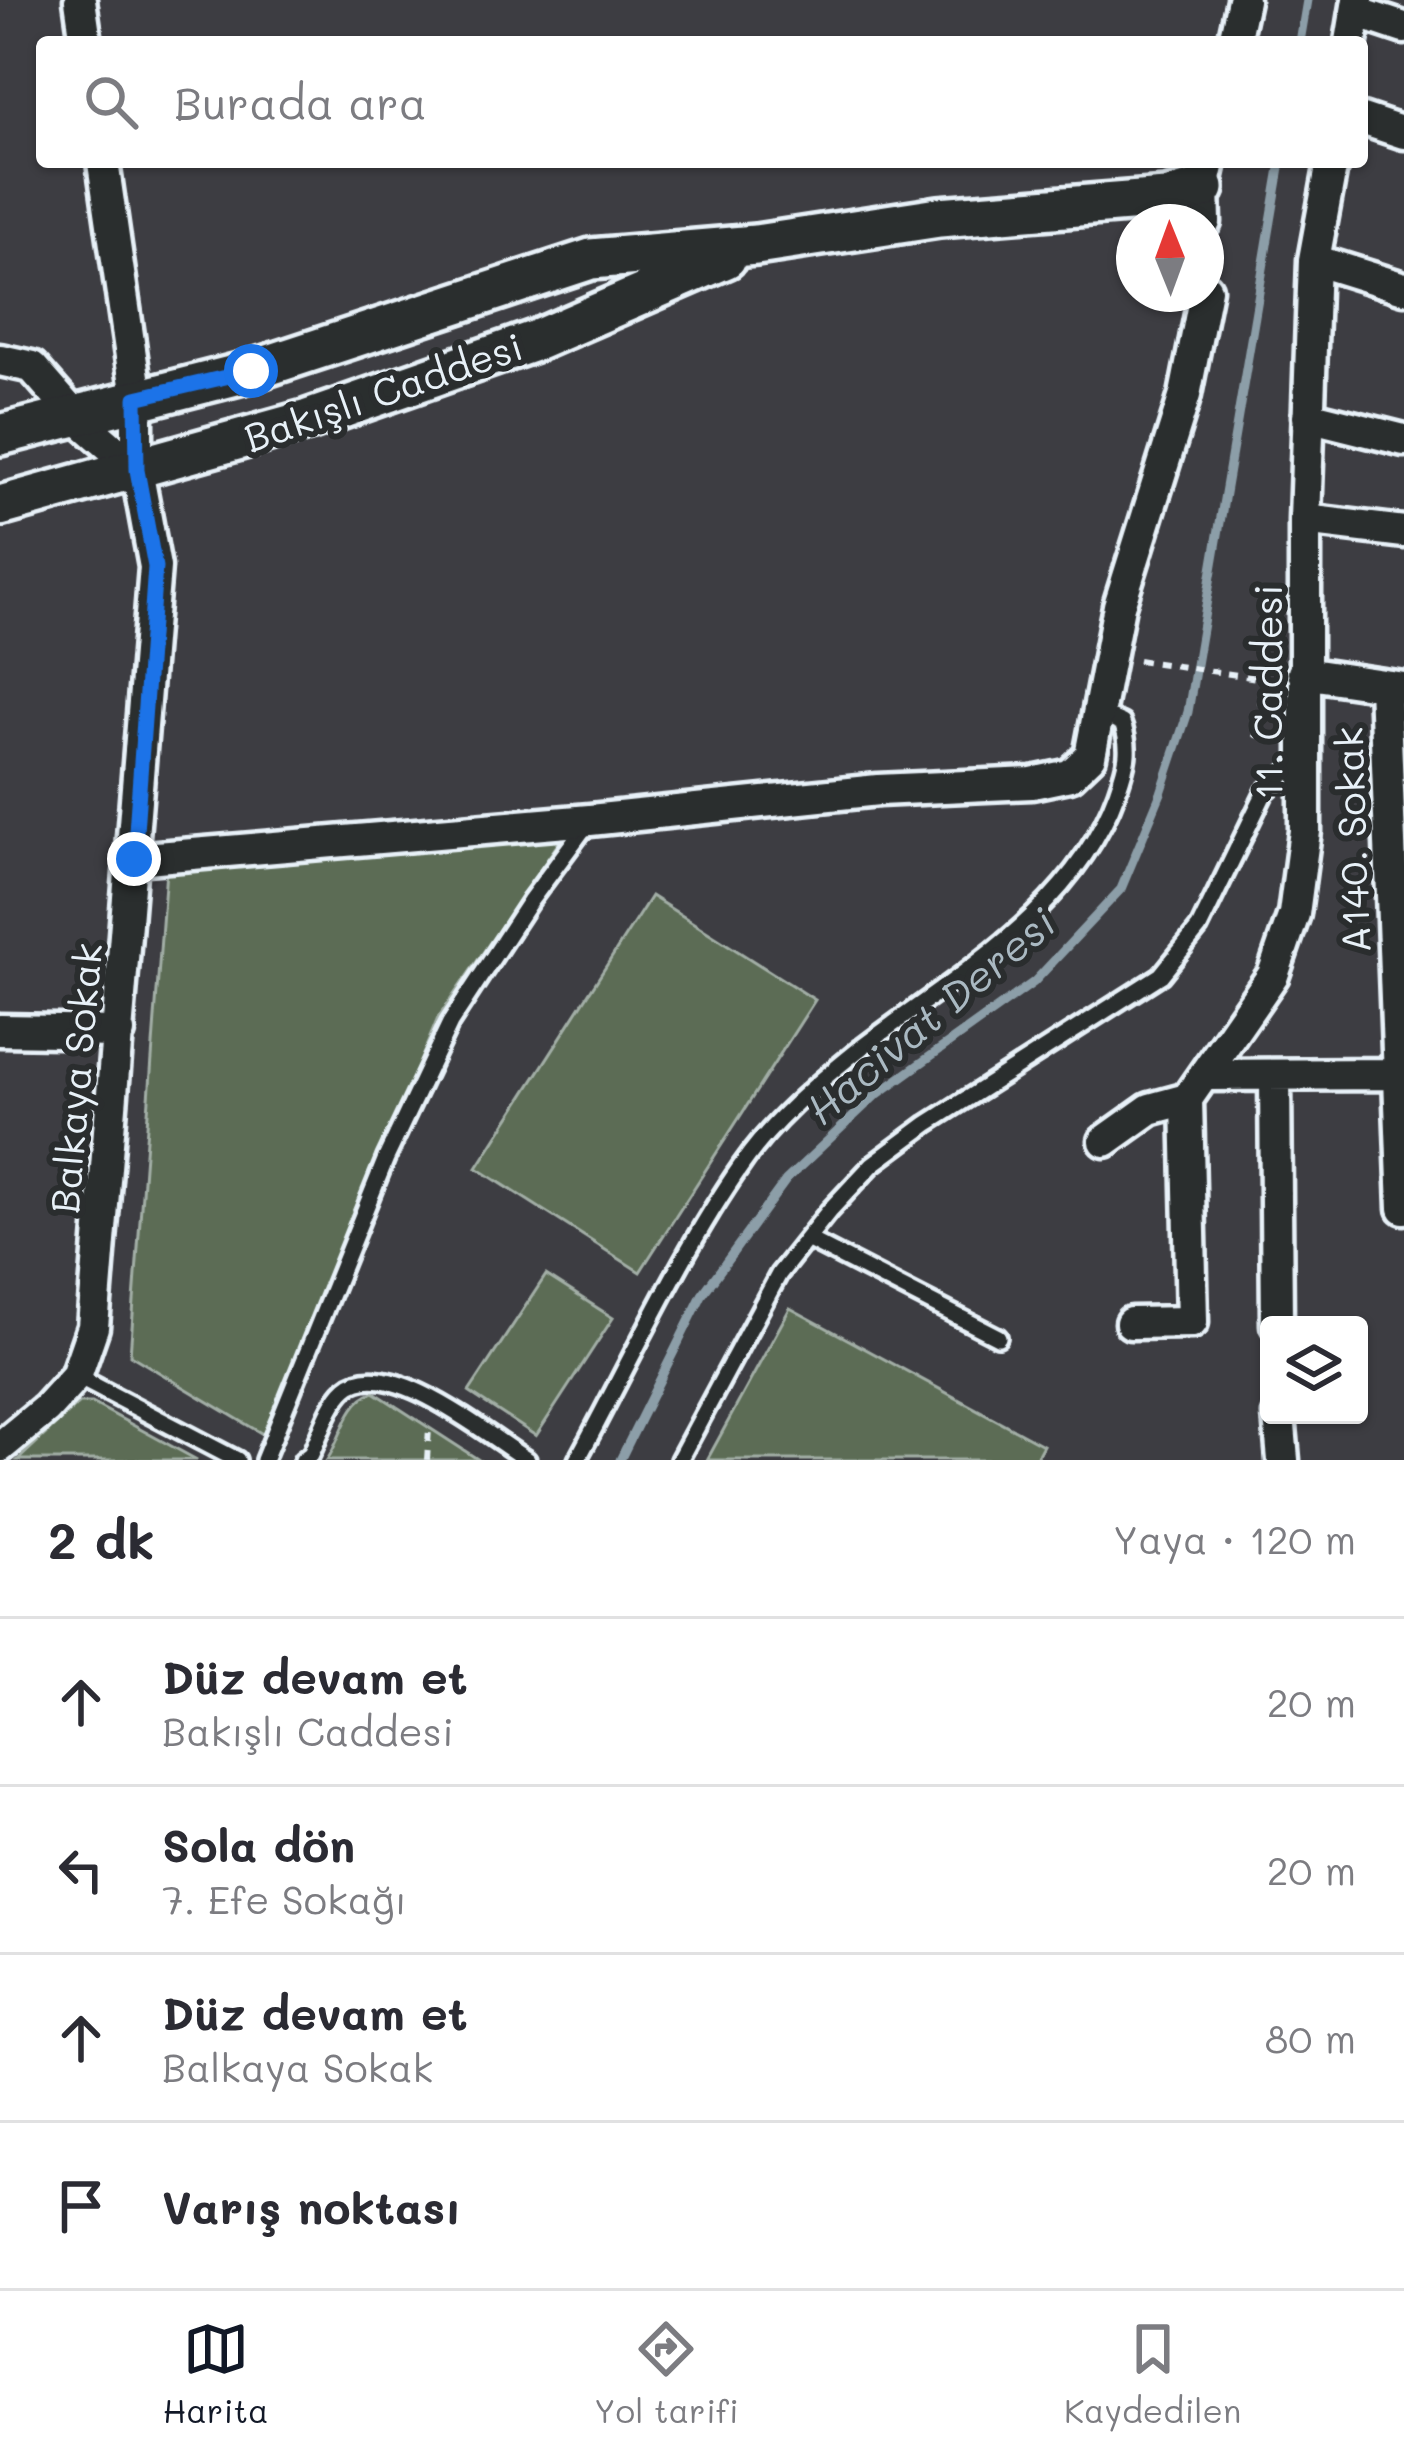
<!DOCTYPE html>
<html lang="tr">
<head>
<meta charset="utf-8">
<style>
	body { margin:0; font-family:Mali,sans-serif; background:#f2f2f3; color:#2b2b33 }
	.controls { position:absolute; right:36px; bottom:36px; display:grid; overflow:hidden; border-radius:12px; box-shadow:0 3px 9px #0004 }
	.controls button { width:108px; height:108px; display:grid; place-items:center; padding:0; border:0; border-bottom:3px solid #e1e1e2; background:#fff; color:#2b2b33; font:60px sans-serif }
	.compass { position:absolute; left:1116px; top:204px; width:108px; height:108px; border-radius:50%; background:#fff; box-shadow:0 3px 9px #0004; rotate:359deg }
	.stop { position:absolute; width:36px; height:36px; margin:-27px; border:9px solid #1a73e8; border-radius:50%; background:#fff }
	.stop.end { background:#1a73e8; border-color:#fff; box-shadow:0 3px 12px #0008 }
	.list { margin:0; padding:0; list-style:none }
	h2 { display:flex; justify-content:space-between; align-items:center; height:156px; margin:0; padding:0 48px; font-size:51px }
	h2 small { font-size:39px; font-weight:400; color:#7c7c81 }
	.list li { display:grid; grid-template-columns:78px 1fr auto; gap:36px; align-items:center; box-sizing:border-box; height:168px; padding:0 48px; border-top:3px solid #e1e1e2 }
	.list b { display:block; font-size:45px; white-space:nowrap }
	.list p { margin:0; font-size:39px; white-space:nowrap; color:#7c7c81 }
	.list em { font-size:39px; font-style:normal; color:#7c7c81 }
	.icon { flex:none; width:66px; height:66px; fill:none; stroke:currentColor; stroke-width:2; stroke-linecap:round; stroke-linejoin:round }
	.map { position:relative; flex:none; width:1404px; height:1460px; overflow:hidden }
	.search { position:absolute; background:#fff; box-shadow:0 3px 9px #0004; left:36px; right:36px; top:36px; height:132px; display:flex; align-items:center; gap:30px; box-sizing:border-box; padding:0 42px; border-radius:12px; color:#7c7c81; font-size:45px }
	.sheet { height:828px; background:#fff }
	nav { display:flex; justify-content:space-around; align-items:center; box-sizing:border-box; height:168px; border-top:3px solid #e1e1e2; background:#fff; font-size:33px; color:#7c7c81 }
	nav a { display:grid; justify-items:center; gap:6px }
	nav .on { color:#111827 }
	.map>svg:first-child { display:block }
</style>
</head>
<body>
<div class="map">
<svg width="1404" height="1460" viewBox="0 0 1404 1460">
	<rect width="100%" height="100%" fill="#3d3d42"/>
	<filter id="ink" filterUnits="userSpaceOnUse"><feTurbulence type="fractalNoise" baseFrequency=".00833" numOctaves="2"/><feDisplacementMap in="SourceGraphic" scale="24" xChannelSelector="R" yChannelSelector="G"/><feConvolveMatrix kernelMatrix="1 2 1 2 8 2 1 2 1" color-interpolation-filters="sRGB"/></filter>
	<g filter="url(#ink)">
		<!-- green -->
		<path fill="#5b6c55" stroke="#a2aea6" stroke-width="3" d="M566,832L438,1018L266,1436L130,1355L166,870Z
			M651,896L815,1000L640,1272L477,1168Z
			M546,1275L613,1318L536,1436L469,1392Z
			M790,1308L1043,1445L1035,1460H707Z
			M374,1392L479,1460H327C342,1438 347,1400 374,1392Z
			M79,1403H92L197,1460H18Z"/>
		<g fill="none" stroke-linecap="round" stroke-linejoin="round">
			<!-- stream -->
			<path stroke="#8c9ea8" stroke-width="9" d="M1300,42L1307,0
				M620,1460L702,1295L786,1180L875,1096L1034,982L1121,889L1161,793L1188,712L1281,162"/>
			<defs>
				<path id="service" d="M807,1239L998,1337
					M76,1376L237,1460
					M264,1460L386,1158L450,1023L530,901L587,824
					M303,1460L311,1454C320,1435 330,1402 346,1388C387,1352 490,1437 527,1460
					M577,1460C629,1365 680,1253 741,1166C771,1122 816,1084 857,1051C953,977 1074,912 1117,792C1126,766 1132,750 1122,723L1099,713
					M679,1460L779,1274L829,1211L873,1164L927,1124L1161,975L1199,928L1265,792L1302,759"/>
				<path id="minor" d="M80,0L86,42
					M1356,12L1404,28
					M1234,42L1243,0
					M1351,42L1358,0
					M1362,119L1404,133
					M1205,222L1204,188L1210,162
					M1314,260L1404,288
					M0,360L32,367L74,415L137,470
					M1308,416L1404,440
					M1305,520L1404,532
					M1303,673L1404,688
					M1384,685L1404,1208
					M134,859L590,820L878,790L1032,783L1070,775L1090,756L1119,606L1185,395L1206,289
					M0,1030L119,1032
					M1206,1075L1398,1074
					M1275,1076L1277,1325
					M1105,1141L1150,1109L1187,1099L1273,975L1294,914L1305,831V520L1314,260L1332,162
					M1131,1323L1192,1322L1187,1099
					M1279,1415L1283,1460
					M0,1447L46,1409L76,1376L93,1327L155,567L137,470V398L103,162"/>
				<path id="tertiary" d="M0,435L251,371L591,259L756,245L939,217L1166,199L1204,188
					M0,506L308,420L537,340L726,258"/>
			</defs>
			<!-- service casing -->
			<use href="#service" stroke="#e8f1f8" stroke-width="24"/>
			<!-- minor casing -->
			<use href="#minor" stroke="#e8f1f8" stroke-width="39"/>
			<!-- tertiary casing -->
			<use href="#tertiary" stroke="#e8f1f8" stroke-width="48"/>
			<!-- path -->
			<path stroke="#e8f1f8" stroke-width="6" stroke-dasharray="9 9" stroke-linecap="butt" d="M1138,660L1264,679L1256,735L1275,737
				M427,1460L429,1428"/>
			<!-- service -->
			<use href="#service" stroke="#2a2d2e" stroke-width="15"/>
			<!-- minor -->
			<use href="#minor" stroke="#2a2d2e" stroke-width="30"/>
			<!-- tertiary -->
			<use href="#tertiary" stroke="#2a2d2e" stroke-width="39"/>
		</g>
	</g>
	<g fill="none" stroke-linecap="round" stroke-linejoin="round" filter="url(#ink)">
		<!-- route -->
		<path stroke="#1a73e8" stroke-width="15" d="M134,859L155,567L137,470L136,398L251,371"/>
	</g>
	<g text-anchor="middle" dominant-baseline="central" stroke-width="12" stroke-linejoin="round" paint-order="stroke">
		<!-- street labels -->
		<g font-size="39" fill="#e8f1f8" stroke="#2a2d2e">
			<text transform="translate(383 391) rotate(-19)">Bakışlı Caddesi</text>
			<text transform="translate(1266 692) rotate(-90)">11. Caddesi</text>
			<text transform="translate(1351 840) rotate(-92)">A140. Sokak</text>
			<text transform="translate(75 1078) rotate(-85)">Balkaya Sokak</text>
		</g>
		<!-- water labels -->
		<g font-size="42" font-style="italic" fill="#aab9c2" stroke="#2a2d2e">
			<text transform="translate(930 1015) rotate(-40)">Hacivat Deresi</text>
		</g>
	</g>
</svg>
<div class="controls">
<button><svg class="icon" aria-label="layers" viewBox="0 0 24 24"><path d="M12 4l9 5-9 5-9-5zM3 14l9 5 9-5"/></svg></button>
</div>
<svg class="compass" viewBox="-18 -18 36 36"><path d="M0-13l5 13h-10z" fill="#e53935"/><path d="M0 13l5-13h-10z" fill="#7c7c81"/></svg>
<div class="stop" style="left:251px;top:371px"></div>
<div class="stop end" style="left:134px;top:859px"></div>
<div class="search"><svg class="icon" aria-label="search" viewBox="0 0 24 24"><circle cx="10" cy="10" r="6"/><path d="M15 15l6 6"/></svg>Burada ara</div>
</div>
<section class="sheet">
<h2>2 dk<small>Yaya · 120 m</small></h2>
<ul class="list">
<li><svg class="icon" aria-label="ahead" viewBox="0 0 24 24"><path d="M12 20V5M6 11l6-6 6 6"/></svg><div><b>Düz devam et</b><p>Bakışlı Caddesi</p></div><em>20 m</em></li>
<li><svg class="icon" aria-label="left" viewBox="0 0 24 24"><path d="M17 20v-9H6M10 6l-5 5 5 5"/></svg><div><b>Sola dön</b><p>7. Efe Sokağı</p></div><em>20 m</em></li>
<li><svg class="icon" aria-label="ahead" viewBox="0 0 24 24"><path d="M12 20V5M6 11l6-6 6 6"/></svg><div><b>Düz devam et</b><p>Balkaya Sokak</p></div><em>80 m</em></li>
<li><svg class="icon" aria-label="arrive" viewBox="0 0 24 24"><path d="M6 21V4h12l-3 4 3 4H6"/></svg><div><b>Varış noktası</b></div></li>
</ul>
</section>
<nav>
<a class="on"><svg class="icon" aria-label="map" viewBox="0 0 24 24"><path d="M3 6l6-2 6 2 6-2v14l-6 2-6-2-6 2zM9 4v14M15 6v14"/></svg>Harita</a>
<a><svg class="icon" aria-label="directions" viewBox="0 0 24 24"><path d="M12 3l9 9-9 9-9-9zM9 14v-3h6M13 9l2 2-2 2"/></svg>Yol tarifi</a>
<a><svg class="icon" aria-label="saved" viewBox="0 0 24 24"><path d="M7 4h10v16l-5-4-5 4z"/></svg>Kaydedilen</a>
</nav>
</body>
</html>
